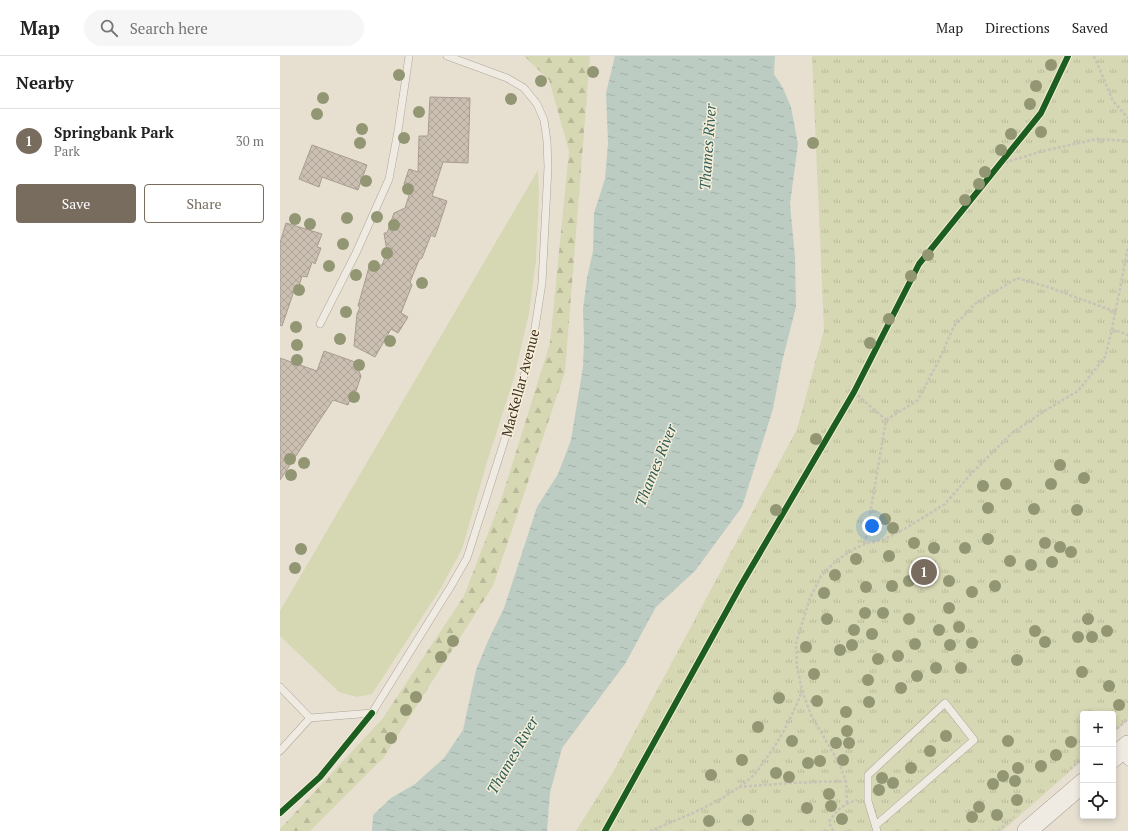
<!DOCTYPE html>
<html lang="en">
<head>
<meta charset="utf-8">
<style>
	body { margin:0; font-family:"PT Serif",serif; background:#f6f6f6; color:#222 }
	.controls { position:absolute; right:12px; bottom:12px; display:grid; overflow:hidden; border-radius:4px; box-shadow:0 2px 6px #0003 }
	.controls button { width:36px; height:36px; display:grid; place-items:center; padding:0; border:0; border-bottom:1px solid #e0e0e0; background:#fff; color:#222; font:20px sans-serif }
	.you { position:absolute; left:592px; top:470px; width:14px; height:14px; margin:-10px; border:3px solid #fff; border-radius:50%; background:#1a73e8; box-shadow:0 0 0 6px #1a73e833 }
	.badge { display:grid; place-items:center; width:26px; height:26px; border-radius:50%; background:#786c5e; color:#fff; font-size:13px; font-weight:700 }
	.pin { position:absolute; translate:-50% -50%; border:2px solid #fff; box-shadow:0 1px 4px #0006 }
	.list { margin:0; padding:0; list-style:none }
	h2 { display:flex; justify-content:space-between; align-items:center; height:52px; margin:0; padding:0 16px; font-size:17px }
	h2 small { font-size:13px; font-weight:400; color:#767676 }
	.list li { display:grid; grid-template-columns:26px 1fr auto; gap:12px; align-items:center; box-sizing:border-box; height:64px; padding:0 16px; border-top:1px solid #e0e0e0 }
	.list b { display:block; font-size:15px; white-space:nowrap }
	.list p { margin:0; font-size:13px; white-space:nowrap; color:#767676 }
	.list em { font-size:13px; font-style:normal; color:#767676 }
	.actions { display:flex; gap:8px; padding:12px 16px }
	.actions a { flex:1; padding:9px 0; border:1px solid #786c5e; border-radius:4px; text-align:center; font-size:14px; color:#786c5e }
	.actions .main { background:#786c5e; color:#fff }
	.icon { flex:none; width:22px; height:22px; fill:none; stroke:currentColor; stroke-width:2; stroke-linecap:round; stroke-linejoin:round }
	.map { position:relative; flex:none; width:848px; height:775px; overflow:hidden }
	header { display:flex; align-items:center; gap:24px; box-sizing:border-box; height:56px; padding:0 20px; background:#fff; border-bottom:1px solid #e0e0e0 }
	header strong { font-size:19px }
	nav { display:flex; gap:22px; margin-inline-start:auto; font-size:14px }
	.search { width:280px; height:36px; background:#f6f6f6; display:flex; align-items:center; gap:10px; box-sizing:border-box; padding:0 14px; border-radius:22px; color:#767676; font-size:15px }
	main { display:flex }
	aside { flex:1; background:#fff }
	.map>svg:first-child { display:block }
</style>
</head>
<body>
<header>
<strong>Map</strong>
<div class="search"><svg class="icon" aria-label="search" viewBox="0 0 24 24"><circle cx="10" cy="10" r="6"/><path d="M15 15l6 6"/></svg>Search here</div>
<nav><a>Map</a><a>Directions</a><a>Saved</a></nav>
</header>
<main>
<aside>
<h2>Nearby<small></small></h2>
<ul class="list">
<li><span class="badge">1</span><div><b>Springbank Park</b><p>Park</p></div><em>30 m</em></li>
</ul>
<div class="actions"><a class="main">Save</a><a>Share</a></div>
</aside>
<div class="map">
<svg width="848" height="775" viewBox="0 0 848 775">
	<defs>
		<pattern id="forest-firs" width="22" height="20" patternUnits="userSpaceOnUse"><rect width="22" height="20" fill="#d6d7b3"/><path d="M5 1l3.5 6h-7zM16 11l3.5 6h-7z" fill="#b9b99a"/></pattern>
		<pattern id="park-tufts" width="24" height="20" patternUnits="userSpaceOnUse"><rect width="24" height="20" fill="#d6d7b3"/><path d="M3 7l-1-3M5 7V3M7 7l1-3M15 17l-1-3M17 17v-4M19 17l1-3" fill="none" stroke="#b9b99a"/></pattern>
		<pattern id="water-ripples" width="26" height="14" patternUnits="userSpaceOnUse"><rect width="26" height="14" fill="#bcccc2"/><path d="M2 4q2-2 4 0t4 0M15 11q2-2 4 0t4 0" fill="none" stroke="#a2b0a6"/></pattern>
		<pattern id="building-cross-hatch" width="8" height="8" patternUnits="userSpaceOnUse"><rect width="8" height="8" fill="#cbbfb2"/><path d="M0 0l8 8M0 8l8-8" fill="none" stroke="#afa499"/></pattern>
	</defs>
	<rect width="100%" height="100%" fill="#e7e0d1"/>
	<!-- green -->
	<path fill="#d6d7b3" d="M258,114L259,138L256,204L249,257L234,322L207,406L182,493L161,532L92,638L77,641L59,636L0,580V555Z"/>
	<!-- forest -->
	<path fill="url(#forest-firs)" d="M244,0H310L285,316L213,530L104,701L30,775H0V773L103,662L184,540L222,441L270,287L289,95L269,24Z"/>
	<!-- park -->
	<path fill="url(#park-tufts)" d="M532,0H848V664L833,677V658H803V704L722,775H296L333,716L517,373L544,274Z"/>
	<!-- water -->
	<path fill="url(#water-ripples)" d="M335,0H495L494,18L503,32L511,51L518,88L510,148L515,201L516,251L502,306L493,353L462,451L415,515L376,551L345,608L282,692L270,737L267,775H92L93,759L111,742L135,728L164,702L183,674L196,614L208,585L224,552L257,451L278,418L291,384L303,311L304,283L303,253L307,222L313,195L314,157L325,123L328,87L326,37Z"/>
	<!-- building -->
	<path fill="url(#building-cross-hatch)" stroke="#a89c90" d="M150,41L190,42L188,107L163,106L152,140L167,145L155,181L151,179L142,202L139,204L130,226L132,229L121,257L128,261L118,277L111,273L95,301L74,290L77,258L80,251L78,250L89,211L102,209L107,196L104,177H107L114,157L125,152L132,130L124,128L129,113L138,116L139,80H148Z
		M32,89L87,109L78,134L42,121L39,131L19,123Z
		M6,167L42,178L37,191L41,192L35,208L32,206L27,221L22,220L19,230L16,229L2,270L0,269V187Z
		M44,295L75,306L81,320L76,335L73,334L68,349L53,344L0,424V302L37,315Z"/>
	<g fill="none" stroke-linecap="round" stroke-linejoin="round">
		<defs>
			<path id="service" d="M40,268L76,197L109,123L118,75L129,0
				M0,631L30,662
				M0,695L30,662L92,657L171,530L187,502L238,342L252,291L262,227L268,111L267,85L264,64L257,48L244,32L227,22L167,0
				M840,696L848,706
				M596,769L694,684L665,647L588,719V745L597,775"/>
			<path id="secondary" d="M833,702L848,689
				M747,775L803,727"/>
		</defs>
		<!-- service casing -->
		<use href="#service" stroke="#ada599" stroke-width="8"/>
		<!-- secondary casing -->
		<use href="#secondary" stroke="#9c958a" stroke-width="20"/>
		<!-- path -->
		<path stroke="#c8c2b9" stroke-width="2.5" stroke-dasharray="3 2" stroke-linecap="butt" d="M814,0L833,45L848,62
			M720,108L763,95L817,83L848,85
			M832,273L848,279
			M574,336L606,364L585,488
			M606,364L638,344L659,304L674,270L695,248L737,222L768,231L836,256
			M833,676L848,663
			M790,713L803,701
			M459,731L510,727L566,725
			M567,747L566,725L559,707L531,659L522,634L517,611L516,587L530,542L541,520L557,504L574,493L585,488L603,484L626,472L665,448L690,419L732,377L766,354L798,335L825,301L832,273L848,191
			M370,775C404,761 446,745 474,719C478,715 481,709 485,704C501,683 512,660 522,635
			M553,775L549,766C556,754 564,748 577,744
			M718,775L734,761"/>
		<!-- service -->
		<use href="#service" stroke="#efebe3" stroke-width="7"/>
		<!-- secondary -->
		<use href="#secondary" stroke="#efebe3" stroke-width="19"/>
		<defs>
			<path id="cycleway" d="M0,757L40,721L92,657
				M325,775L461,529L574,336L639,208L761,57L788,0"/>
		</defs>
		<!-- cycleway casing -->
		<use href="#cycleway" stroke="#f7eed8" stroke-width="8"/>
		<!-- cycleway -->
		<use href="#cycleway" stroke="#1b5e20" stroke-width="6"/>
	</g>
	<!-- trees -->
	<g fill="#929673">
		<circle cx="771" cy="9" r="6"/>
		<circle cx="313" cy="16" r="6"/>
		<circle cx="119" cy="19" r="6"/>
		<circle cx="261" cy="25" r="6"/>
		<circle cx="756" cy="30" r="6"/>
		<circle cx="43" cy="42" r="6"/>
		<circle cx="231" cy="43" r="6"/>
		<circle cx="750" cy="48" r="6"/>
		<circle cx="139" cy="56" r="6"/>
		<circle cx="37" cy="58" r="6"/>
		<circle cx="82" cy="73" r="6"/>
		<circle cx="761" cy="76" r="6"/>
		<circle cx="731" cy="78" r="6"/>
		<circle cx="124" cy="82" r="6"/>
		<circle cx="80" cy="87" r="6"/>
		<circle cx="533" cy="87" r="6"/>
		<circle cx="721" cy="94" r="6"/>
		<circle cx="705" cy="116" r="6"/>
		<circle cx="86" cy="125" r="6"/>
		<circle cx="699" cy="128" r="6"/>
		<circle cx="128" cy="133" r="6"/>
		<circle cx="685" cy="144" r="6"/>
		<circle cx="97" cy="161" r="6"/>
		<circle cx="67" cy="162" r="6"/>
		<circle cx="15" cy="163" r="6"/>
		<circle cx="30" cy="168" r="6"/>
		<circle cx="114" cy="169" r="6"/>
		<circle cx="63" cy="188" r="6"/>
		<circle cx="107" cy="197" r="6"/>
		<circle cx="648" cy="199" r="6"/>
		<circle cx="49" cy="210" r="6"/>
		<circle cx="94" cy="210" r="6"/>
		<circle cx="76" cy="219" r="6"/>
		<circle cx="631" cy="220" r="6"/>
		<circle cx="142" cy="227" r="6"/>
		<circle cx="19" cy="234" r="6"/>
		<circle cx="66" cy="256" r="6"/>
		<circle cx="609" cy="263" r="6"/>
		<circle cx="16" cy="271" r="6"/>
		<circle cx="60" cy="283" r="6"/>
		<circle cx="110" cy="285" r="6"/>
		<circle cx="590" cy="287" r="6"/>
		<circle cx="17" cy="289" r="6"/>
		<circle cx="17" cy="304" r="6"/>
		<circle cx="79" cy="309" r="6"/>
		<circle cx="74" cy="341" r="6"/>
		<circle cx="536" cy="383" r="6"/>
		<circle cx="10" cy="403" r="6"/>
		<circle cx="24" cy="407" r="6"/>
		<circle cx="780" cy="409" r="6"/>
		<circle cx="11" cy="419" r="6"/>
		<circle cx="804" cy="422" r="6"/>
		<circle cx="726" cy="428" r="6"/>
		<circle cx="771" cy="428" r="6"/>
		<circle cx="703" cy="430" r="6"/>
		<circle cx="708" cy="452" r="6"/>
		<circle cx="754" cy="453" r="6"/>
		<circle cx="496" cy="454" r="6"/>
		<circle cx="797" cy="454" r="6"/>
		<circle cx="605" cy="463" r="6"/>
		<circle cx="613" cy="472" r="6"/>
		<circle cx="708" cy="483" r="6"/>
		<circle cx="634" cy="487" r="6"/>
		<circle cx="765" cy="487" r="6"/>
		<circle cx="780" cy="491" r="6"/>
		<circle cx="654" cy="492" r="6"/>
		<circle cx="685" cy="492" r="6"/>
		<circle cx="21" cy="493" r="6"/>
		<circle cx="791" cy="496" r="6"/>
		<circle cx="609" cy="500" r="6"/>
		<circle cx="576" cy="503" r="6"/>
		<circle cx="730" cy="505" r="6"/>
		<circle cx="772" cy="506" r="6"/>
		<circle cx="643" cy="508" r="6"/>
		<circle cx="751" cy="509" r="6"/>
		<circle cx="15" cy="512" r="6"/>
		<circle cx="555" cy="519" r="6"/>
		<circle cx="629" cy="525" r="6"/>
		<circle cx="669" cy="525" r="6"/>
		<circle cx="612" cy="530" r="6"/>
		<circle cx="715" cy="530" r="6"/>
		<circle cx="586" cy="531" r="6"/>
		<circle cx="692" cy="536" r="6"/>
		<circle cx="544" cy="537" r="6"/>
		<circle cx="669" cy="552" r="6"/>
		<circle cx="585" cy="557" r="6"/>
		<circle cx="603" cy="557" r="6"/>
		<circle cx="547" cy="563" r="6"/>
		<circle cx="629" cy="563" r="6"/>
		<circle cx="808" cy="563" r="6"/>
		<circle cx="679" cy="571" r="6"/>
		<circle cx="574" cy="574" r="6"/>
		<circle cx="659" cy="574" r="6"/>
		<circle cx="755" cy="575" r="6"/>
		<circle cx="827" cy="575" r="6"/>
		<circle cx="592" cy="578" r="6"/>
		<circle cx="798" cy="581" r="6"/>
		<circle cx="812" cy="581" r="6"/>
		<circle cx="173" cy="585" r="6"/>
		<circle cx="765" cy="586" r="6"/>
		<circle cx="692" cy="587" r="6"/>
		<circle cx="635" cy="588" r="6"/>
		<circle cx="572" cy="589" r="6"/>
		<circle cx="670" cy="589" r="6"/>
		<circle cx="526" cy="591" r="6"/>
		<circle cx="560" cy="594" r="6"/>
		<circle cx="618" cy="600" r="6"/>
		<circle cx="161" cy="601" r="6"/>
		<circle cx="598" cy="603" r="6"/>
		<circle cx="737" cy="604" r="6"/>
		<circle cx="656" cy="612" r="6"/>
		<circle cx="681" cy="612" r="6"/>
		<circle cx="802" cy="616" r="6"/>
		<circle cx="534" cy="618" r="6"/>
		<circle cx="637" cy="620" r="6"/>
		<circle cx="588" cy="624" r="6"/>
		<circle cx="829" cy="630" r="6"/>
		<circle cx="621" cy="632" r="6"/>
		<circle cx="136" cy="641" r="6"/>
		<circle cx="499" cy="642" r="6"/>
		<circle cx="537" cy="645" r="6"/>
		<circle cx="589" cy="646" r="6"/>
		<circle cx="839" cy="649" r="6"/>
		<circle cx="126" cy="654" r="6"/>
		<circle cx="566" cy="656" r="6"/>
		<circle cx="478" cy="671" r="6"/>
		<circle cx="567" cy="675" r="6"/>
		<circle cx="666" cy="680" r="6"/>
		<circle cx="111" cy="682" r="6"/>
		<circle cx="512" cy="685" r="6"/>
		<circle cx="728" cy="685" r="6"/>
		<circle cx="791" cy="686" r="6"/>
		<circle cx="556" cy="687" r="6"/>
		<circle cx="569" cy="687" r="6"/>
		<circle cx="650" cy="695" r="6"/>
		<circle cx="776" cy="699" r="6"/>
		<circle cx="462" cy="704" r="6"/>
		<circle cx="563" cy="704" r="6"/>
		<circle cx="540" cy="705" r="6"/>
		<circle cx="528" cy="707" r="6"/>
		<circle cx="761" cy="710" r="6"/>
		<circle cx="631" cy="712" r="6"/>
		<circle cx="738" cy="712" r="6"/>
		<circle cx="496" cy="717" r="6"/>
		<circle cx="431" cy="719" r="6"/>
		<circle cx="723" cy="720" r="6"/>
		<circle cx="509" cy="721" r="6"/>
		<circle cx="602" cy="722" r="6"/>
		<circle cx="735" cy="725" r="6"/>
		<circle cx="613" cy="727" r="6"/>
		<circle cx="713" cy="728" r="6"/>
		<circle cx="599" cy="734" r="6"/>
		<circle cx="549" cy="738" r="6"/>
		<circle cx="737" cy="744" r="6"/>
		<circle cx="551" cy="750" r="6"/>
		<circle cx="699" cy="751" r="6"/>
		<circle cx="527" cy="752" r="6"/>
		<circle cx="717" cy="759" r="6"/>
		<circle cx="692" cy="761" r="6"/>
		<circle cx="562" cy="763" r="6"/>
		<circle cx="468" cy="764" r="6"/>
		<circle cx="429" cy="765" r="6"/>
	</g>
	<g text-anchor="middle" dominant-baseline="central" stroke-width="3" stroke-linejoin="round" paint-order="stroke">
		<!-- street labels -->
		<g font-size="14" fill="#3d2e20" stroke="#f7eed8">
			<text transform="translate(240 327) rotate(-75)">MacKellar Avenue</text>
		</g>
		<!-- water labels -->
		<g font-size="15" font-style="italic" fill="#2f5d5a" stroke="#f7eed8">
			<text transform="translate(427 91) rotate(-86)">Thames River</text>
			<text transform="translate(375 409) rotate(-68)">Thames River</text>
			<text transform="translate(232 699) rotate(-60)">Thames River</text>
		</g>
	</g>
</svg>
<div class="controls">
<button>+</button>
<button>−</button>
<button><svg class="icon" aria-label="locate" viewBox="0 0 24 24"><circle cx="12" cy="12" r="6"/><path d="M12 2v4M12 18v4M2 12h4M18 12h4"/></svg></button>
</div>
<div class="you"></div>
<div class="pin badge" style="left:644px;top:516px">1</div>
</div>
</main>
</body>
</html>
